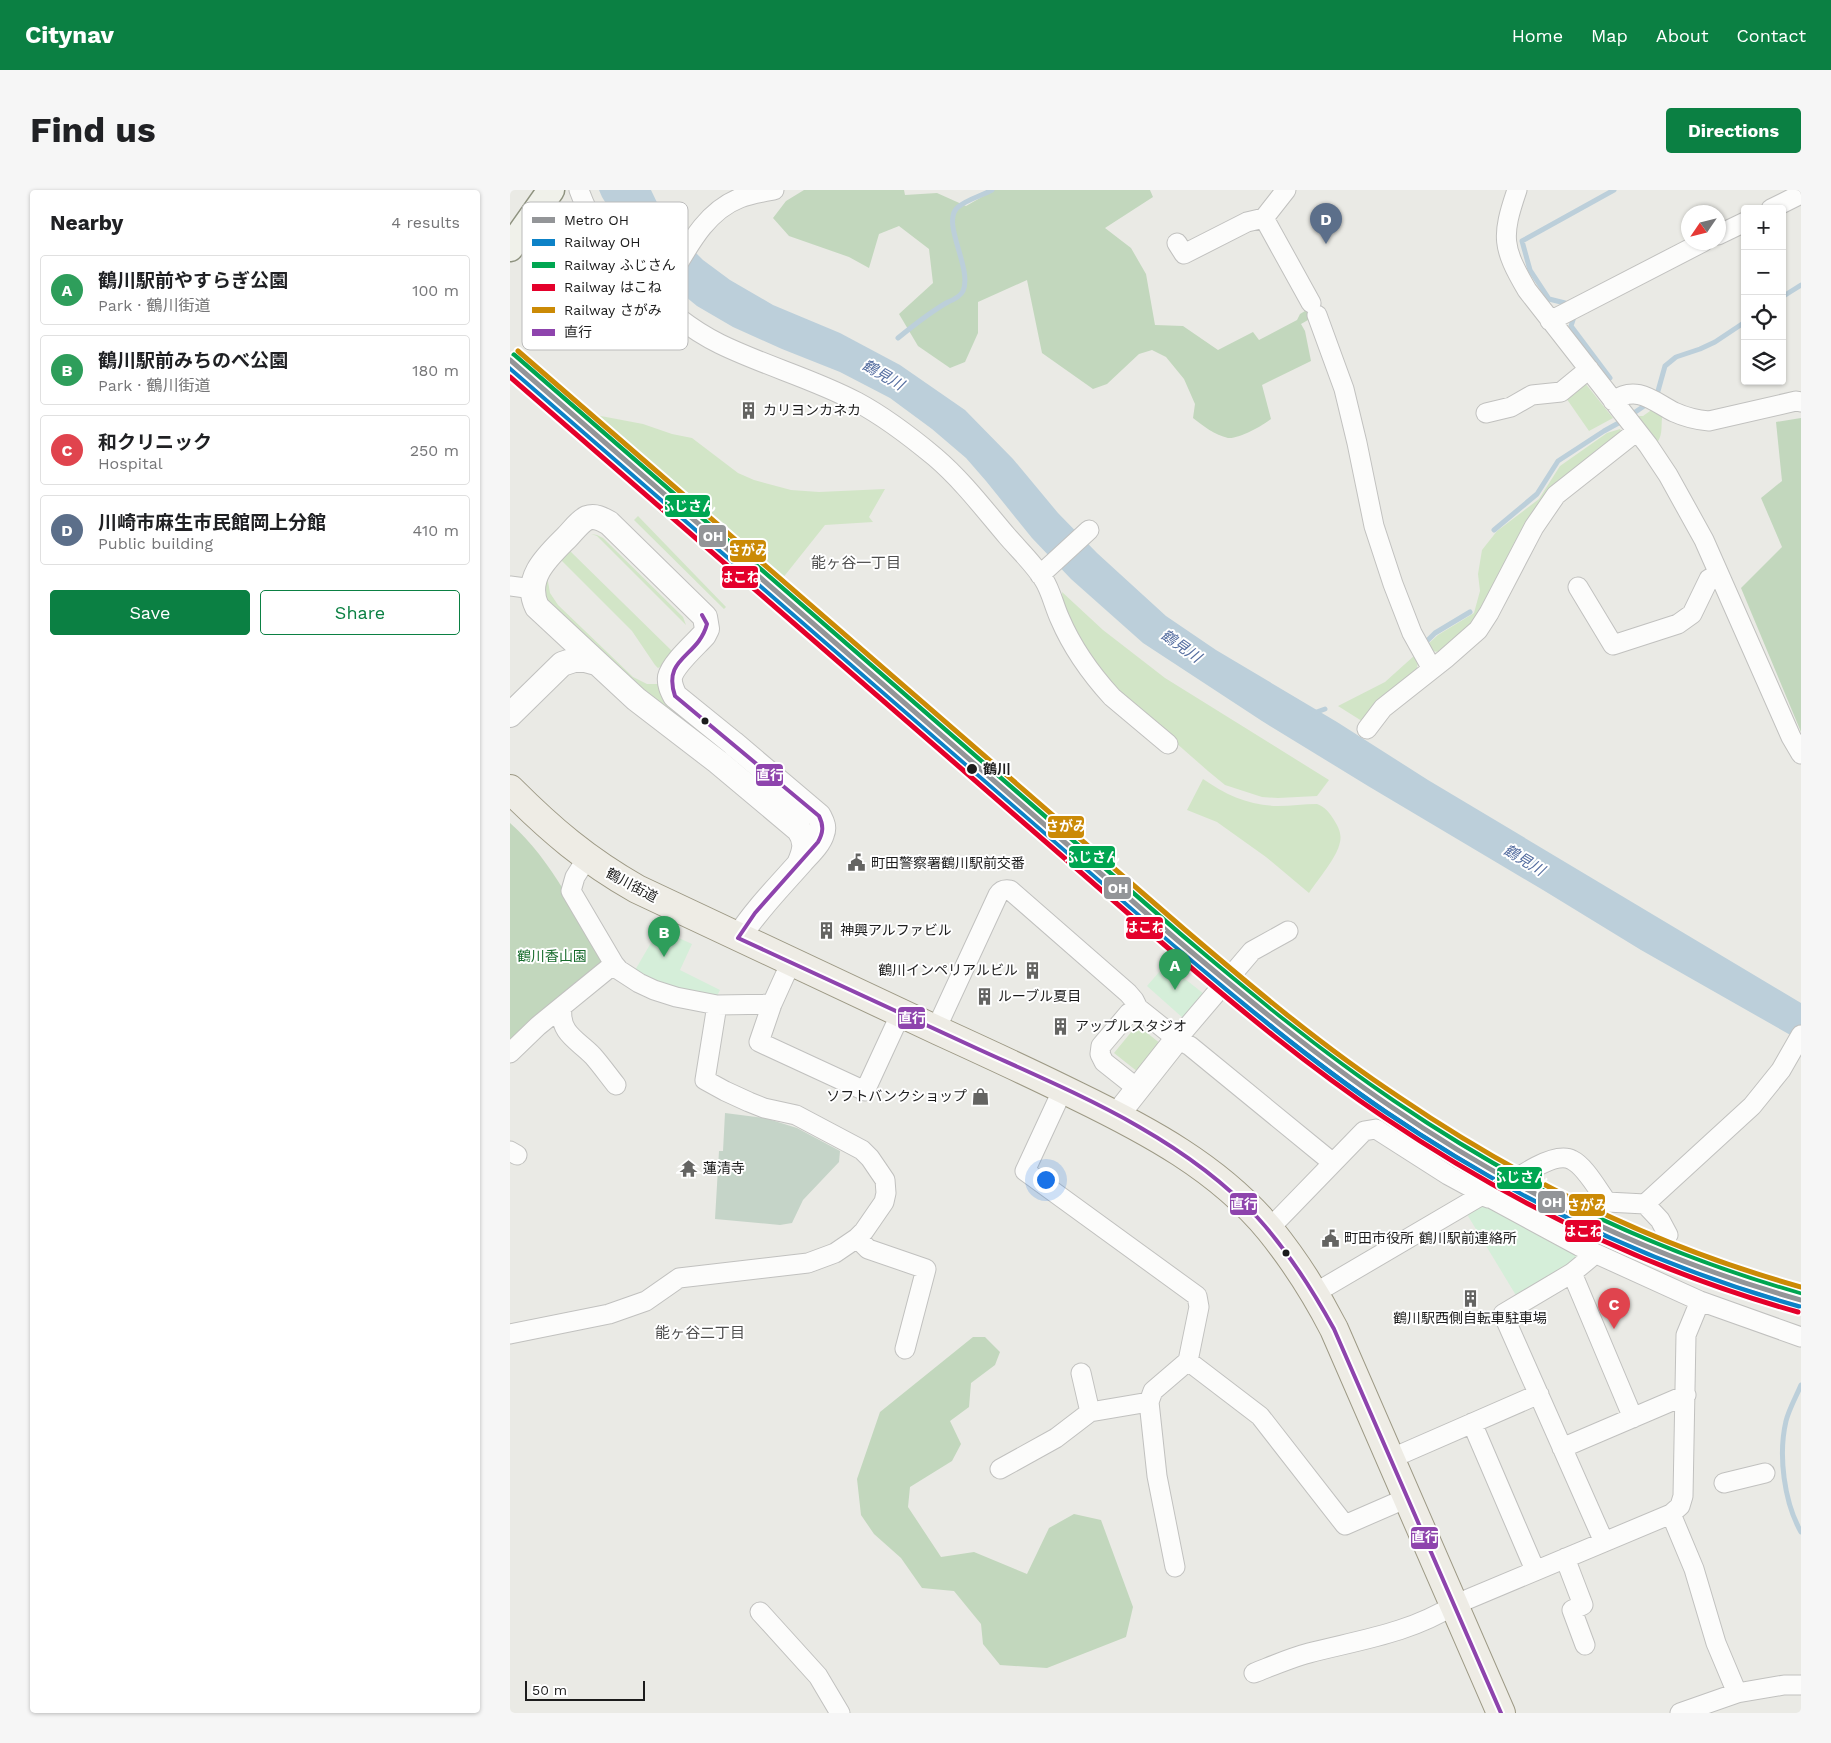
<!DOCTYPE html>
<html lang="en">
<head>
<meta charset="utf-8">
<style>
	body { margin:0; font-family:"Work Sans","Noto Sans JP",sans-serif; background:#f6f6f6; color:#202124 }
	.controls { position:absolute; right:15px; top:15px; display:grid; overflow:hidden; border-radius:5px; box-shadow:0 1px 4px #0004 }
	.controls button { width:45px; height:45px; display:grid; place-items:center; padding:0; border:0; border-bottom:1px solid #e0e0e0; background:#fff; color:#202124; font:25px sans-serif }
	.compass { position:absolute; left:1171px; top:15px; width:45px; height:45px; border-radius:50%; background:#fff; box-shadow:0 1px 4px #0004; rotate:235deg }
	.scale { position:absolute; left:15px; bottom:12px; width:120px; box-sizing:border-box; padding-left:5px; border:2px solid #1c1c1c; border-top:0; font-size:14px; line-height:18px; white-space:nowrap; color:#1c1c1c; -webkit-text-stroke:4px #fff; paint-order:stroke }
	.you { position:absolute; left:535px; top:989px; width:18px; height:18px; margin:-12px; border:4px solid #fff; border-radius:50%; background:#1a73e8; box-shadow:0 0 0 8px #1a73e833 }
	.badge { display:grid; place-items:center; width:32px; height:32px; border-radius:50%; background:#0b8043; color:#fff; font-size:16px; font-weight:700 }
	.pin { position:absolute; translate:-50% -41px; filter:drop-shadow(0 1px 2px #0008) }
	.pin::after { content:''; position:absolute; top:26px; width:18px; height:15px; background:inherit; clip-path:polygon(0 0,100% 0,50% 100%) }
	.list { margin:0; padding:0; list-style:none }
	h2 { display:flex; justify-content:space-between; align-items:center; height:65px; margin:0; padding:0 20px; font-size:21px }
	h2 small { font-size:16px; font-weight:400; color:#757577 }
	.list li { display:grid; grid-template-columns:32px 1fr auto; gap:15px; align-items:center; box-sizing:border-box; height:70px; margin:0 10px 10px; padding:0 10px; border:1px solid #e0e0e0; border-radius:5px }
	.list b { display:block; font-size:19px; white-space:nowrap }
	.list p { margin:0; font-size:16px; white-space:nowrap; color:#757577 }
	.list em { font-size:16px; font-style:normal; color:#757577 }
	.actions { display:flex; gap:10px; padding:15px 20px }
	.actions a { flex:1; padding:11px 0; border:1px solid #0b8043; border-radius:5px; text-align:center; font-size:18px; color:#0b8043 }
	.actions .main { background:#0b8043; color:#fff }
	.icon { flex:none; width:28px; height:28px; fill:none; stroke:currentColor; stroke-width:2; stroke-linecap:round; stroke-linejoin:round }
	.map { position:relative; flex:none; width:1291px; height:1523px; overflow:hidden; border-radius:5px }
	header { display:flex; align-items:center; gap:30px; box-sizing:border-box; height:70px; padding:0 25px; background:#0b8043; color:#fff }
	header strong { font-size:24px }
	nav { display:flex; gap:28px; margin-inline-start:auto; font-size:18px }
	.intro { display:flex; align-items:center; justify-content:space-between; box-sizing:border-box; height:120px; padding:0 30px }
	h1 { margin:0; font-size:35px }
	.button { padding:12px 22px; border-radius:5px; background:#0b8043; color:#fff; font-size:18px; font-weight:700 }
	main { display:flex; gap:30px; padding:0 30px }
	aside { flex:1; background:#fff; border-radius:5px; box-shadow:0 1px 4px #0004 }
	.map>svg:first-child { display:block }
</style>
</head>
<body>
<header>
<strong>Citynav</strong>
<nav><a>Home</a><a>Map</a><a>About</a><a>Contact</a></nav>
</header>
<div class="intro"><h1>Find us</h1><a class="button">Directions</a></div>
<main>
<aside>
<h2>Nearby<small>4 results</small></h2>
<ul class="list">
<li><span class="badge" style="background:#2e9e5b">A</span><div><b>鶴川駅前やすらぎ公園</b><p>Park · 鶴川街道</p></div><em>100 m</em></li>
<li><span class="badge" style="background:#2e9e5b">B</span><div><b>鶴川駅前みちのべ公園</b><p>Park · 鶴川街道</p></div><em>180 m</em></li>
<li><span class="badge" style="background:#e0444e">C</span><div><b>和クリニック</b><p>Hospital</p></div><em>250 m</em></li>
<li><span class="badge" style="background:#5c6f8a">D</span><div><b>川崎市麻生市民館岡上分館</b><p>Public building</p></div><em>410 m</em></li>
</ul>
<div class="actions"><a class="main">Save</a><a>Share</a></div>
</aside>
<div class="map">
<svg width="1291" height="1523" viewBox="0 0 1291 1523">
	<rect width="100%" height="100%" fill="#eaeae5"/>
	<!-- grass -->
	<path fill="#d2e5c7" d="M1075,193L1103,228L1079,241L1054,205Z
		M1141,216L1153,223C1150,235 1154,243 1147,253L1128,226H1133L1140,221Z
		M75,223L133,234L162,244L182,248L228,283L244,290L281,300L309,302L375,299L359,327L363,332L315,335L272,389Z
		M1110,239L1111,241L1108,246L1064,281L967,428L930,462L920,461L917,455L928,445L964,423L970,401L968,384L972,360L987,341L1029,309L1050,276L1097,243Z
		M128,326L216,417L214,419L124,330Z
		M81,344L87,345L93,348L173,427L176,435L87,346Z
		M60,361L164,463L154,475L148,478L145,475L122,441L51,370Z
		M37,386L40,403L48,415L123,487L137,494H150L155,510L160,517L205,552L204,554L133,500L38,414L33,401Z
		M552,402L593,440L655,488L819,590L807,606L768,608L752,607L715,595L698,581L608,502L577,464L553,414Z
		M905,465L908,472L906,483L855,533L828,516L875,492Z
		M693,589C716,605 740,616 768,616C781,616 794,614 807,614C815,617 820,623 824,630C828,636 832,644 830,652C827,668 808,689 799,703L756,667L707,632L677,620Z
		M627,835L651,854L628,882L604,863Z"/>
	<!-- forest -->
	<path fill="#c2d7bd" d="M294,0H394L395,5L427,3L456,16L484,0H640L643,7L595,38L621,58L636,84L645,135L673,136L708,160L743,142L749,150L787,130L790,124L800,118L805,126L791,134L795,141L801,171L752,195L761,229C752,236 729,249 718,248C705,245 693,236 683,228L685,214L674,189L656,167L642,160L629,164L597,194L583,199L532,163L517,90L468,112V143L455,172L440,178L408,156L389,124L423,93L419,59L389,36L369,44L359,78L339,67L279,46L263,28L276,11Z
		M1291,228V542L1231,398L1272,357L1251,308L1272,291L1266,232Z
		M0,633C43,671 68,726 96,775L0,858Z
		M463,1147H475L490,1162L485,1175L461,1193L459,1217L440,1231L451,1254L442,1271L400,1297L398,1317L431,1367L464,1362L517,1384L539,1338L564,1324L591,1330L623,1417L616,1447L537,1478L490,1475L473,1454L471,1434L444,1401L412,1398L391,1368L364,1344L351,1325L347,1289L370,1222Z"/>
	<!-- cemetery -->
	<path fill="#c5d4c8" d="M215,923L255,928L287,938L330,961L329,972L293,1010L282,1033L270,1035L205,1029L209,961H213Z"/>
	<!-- park -->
	<path fill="#d5eed9" d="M149,739L182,754L170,780L210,800L208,804L211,809L169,802L124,782Z
		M656,774L694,804L674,829L637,796Z
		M967,1016H977L1066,1063V1074L1007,1107L958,1026L960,1021Z"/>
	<!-- water -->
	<path fill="#bccfda" d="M89,0H141L154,27L168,45L193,70L220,90L263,115L330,143L390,175L455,220L503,269L548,323L587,363L656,426L706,460L827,532L918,590L1291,813V851L1131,760L1033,700L858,596L752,531L633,453L561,389L522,348L476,291L456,268L422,239L380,208L330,182L272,159L223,137L187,116L148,84L120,52L92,7Z"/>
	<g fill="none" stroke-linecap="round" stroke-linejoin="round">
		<!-- stream -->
		<path stroke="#bccfda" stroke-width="5" d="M1272,107L1291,95
			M1055,113L1039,109L1020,80L1012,51L1104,0
			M1064,127L1061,136L1100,188
			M388,148C404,135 420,122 438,112C443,110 450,107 453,101C463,78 430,32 448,17C458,9 471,6 482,0
			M1148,201L1155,176L1166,167L1190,159L1205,152L1235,132
			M1121,225L1137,214
			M984,340L1027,304L1048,271L1094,241L1114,230
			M917,451L925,443L960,422
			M804,523L815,519
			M1291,1195C1286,1207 1279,1219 1276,1231C1268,1265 1274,1312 1291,1342"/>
		<defs>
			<path id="minor" d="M69,0C89,59 155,127 210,154C255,176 304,189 347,212C375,227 401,247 425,267C452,290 474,319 497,346C509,360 524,374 534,390C541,401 544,416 550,429C562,457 581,484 602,507L658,554
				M776,0L754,28L801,113
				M1007,0C991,47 992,57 1017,100L1138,255L1158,285L1194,350L1281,547L1291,564
				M1261,19L1291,4
				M1208,45L1235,32
				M667,53L674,64L737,32L754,28
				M147,108C171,74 188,24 230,8C241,4 253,2 264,0
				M807,125L834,199L847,253L864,336L883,394L902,443L922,479
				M1040,131L1193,52
				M1103,211C1127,194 1144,212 1164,222C1175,227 1187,230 1199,231L1286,211L1291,212
				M976,223L1001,217L1022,205L1051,202L1079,179
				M530,385L579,340
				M0,396L23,399
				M1068,397L1103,455L1168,434L1182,424L1199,389L1209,384
				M857,539L873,518L935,469L968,440L979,423L1024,337L1046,305L1127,241
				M77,668L65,687L61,701L104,774L109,780L129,793L144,800L166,807L207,815L262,814
				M281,772L262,814L249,852L355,901L391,823
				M52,818C49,844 68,850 83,866C91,875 98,885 106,895
				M426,839L488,705C491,700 494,699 500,700L618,803L624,810L628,818
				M667,849L742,761L778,741
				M0,863L28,836L104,774
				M553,899L515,981L687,1106L689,1117L678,1171L643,1201L639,1212L647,1286L665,1377
				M628,899L594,872L590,864L591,856L619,823L628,818L667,849L680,856L823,973
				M0,961L7,965
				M978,1008C996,996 1042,959 1062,970C1075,976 1088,1000 1097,1012L1135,1014L1242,916L1271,880L1291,845
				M1135,1014L1150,1030L1158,1045
				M759,1039L854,941L866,939L938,985L1069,1056L1190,1111L1291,1147
				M347,1048L358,1059L416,1079L395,1159
				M1085,1064L1062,1083L993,1124L1094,1352
				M1062,1083L1123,1228
				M805,1103L972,1005
				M0,1144L99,1124L136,1111L169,1088L298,1073L325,1063L347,1048L354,1041L374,1012L376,1003L375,990L360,968L352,960L286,925L254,918L239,912L215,901L195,890L207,815
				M678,1171L750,1226L835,1335L897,1308
				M571,1183L580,1222L639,1212
				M962,1233L1025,1380
				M1052,1258L1176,1205
				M880,1269L1029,1204
				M490,1279L546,1248L580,1222
				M1214,1293L1255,1283
				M1161,1324L1184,1379L1206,1453L1227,1503
				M1055,1368L1073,1415L1062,1420L1075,1455
				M250,1422L308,1486L330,1523
				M744,1483C762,1476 780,1468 799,1463C849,1450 900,1443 944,1415L1161,1324L1170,1316L1173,1306L1176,1145L1190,1111
				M1170,1523L1227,1503L1274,1495H1291"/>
			<path id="tertiary" d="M0,525L52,474L64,470H75L86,473
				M228,748C246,720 269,697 291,672C298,664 309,654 312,644C315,637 312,632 309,626L223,553L165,506C162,500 159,494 160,487C163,474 185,455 194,445L197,439L195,427L99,333C92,329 85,325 77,328C69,332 63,341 57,347C38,366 13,388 27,417L126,509L208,572L289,640C297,652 295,661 289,674
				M607,925L667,849"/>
			<path id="secondary" d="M0,58L41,0"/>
			<path id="primary" d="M0,599C41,640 76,670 127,699C227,747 328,794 429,841C475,862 521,883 567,906C637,940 709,978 760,1040C785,1071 806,1104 824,1139L991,1523"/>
		</defs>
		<!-- minor casing -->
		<use href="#minor" stroke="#c1c1bf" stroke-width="21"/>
		<!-- tertiary casing -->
		<use href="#tertiary" stroke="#c1c1bf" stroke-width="26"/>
		<!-- secondary casing -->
		<use href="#secondary" stroke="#8e927f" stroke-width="29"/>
		<!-- primary casing -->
		<use href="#primary" stroke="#9d9985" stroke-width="30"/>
		<!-- minor -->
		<use href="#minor" stroke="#fcfcfb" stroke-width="19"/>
		<!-- tertiary -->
		<use href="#tertiary" stroke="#fcfcfb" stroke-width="24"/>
		<!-- secondary -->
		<use href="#secondary" stroke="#f0f1ea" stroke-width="26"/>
		<!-- primary -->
		<use href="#primary" stroke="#eeece5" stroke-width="28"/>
		<defs>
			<path id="bus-1" d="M192,425L197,434C188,468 152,467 165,506L309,626C314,636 313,643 308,652L245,723L228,748
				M228,748C308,785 388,822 468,859C567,904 671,946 747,1027C778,1061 802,1099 824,1139L991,1523"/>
		</defs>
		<!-- bus-1 casing -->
		<use href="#bus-1" stroke="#fff" stroke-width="8"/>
		<!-- bus-1 -->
		<use href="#bus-1" stroke="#8e44ad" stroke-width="4"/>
		<defs>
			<path id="rail-1" d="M0,178L662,753C731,812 801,871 876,922C1002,1007 1143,1075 1289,1116"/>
			<path id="rail-2" d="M4,165L670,744C739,803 809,861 885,912C1009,996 1147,1063 1291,1104"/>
			<path id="rail-3" d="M0,187L658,758C728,818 799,877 875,928C1001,1013 1141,1081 1288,1122"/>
			<path id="rail-4" d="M8,161L674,739C743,798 813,857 889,907C1011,990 1148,1057 1291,1097"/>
		</defs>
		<!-- rail-1 casing -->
		<use href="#rail-1" stroke="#fff" stroke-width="9"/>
		<!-- rail-2 casing -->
		<use href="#rail-2" stroke="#fff" stroke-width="9"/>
		<!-- rail-3 casing -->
		<use href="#rail-3" stroke="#fff" stroke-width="9"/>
		<!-- rail-4 casing -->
		<use href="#rail-4" stroke="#fff" stroke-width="9"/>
		<!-- rail-1 -->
		<use href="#rail-1" stroke="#0d82c7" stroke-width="5"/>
		<!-- rail-2 -->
		<use href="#rail-2" stroke="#00a651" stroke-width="5"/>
		<!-- rail-3 -->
		<use href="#rail-3" stroke="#e4002b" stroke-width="5"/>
		<!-- rail-4 -->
		<use href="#rail-4" stroke="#cb8a06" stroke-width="5"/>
		<defs>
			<path id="metro-1" d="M0,170L666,749C735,807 805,865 880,916C1005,1002 1145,1069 1291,1110"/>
		</defs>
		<!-- metro-1 casing -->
		<use href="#metro-1" stroke="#fff" stroke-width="9"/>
		<!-- metro-1 -->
		<use href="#metro-1" stroke="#939598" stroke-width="5"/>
	</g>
	<!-- icons -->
	<defs>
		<symbol id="building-bare" viewBox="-9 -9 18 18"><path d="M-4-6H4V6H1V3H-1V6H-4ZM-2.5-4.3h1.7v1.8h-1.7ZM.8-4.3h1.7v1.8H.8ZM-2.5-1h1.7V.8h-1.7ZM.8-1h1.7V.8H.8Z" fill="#646462" stroke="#fff" stroke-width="2.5" paint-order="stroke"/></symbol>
		<symbol id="civic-bare" viewBox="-9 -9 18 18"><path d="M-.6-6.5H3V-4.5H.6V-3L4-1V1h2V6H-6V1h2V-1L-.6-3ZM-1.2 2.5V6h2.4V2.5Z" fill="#646462" stroke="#fff" stroke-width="2.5" paint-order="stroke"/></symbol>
		<symbol id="shop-bare" viewBox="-9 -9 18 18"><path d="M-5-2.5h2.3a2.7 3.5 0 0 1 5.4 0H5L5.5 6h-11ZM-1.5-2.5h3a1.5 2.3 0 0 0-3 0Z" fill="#646462" stroke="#fff" stroke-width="2.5" paint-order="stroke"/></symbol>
		<symbol id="temple-bare" viewBox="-9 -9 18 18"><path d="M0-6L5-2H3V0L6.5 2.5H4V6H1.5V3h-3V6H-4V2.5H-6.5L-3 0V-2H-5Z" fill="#646462" stroke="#fff" stroke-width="2.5" paint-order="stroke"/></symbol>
	</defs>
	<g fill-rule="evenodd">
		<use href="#building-bare" x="226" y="208" width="25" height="25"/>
		<use href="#civic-bare" x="334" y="660" width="25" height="25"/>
		<use href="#building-bare" x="304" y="728" width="25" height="25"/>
		<use href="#building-bare" x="510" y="768" width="25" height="25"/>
		<use href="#building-bare" x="462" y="794" width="25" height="25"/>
		<use href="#building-bare" x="538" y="824" width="25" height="25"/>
		<use href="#shop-bare" x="458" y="894" width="25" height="25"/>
		<use href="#temple-bare" x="166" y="966" width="25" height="25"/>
		<use href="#civic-bare" x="808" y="1036" width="25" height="25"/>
		<use href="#building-bare" x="948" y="1096" width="25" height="25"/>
	</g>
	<!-- markers -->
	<g fill="#1c1c1c" stroke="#fff" stroke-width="2">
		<circle cx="195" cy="531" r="4.5"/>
		<circle cx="462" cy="579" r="6"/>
		<circle cx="776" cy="1063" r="4.5"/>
	</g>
	<g text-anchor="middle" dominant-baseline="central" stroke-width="4" stroke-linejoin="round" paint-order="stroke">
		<!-- poi labels -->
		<g font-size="14" fill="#1c1c1c" stroke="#fff" text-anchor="start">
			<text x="253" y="220">カリヨンカネカ</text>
			<text x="361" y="673">町田警察署鶴川駅前交番</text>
			<text x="330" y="740">神興アルファビル</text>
			<text x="508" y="780" text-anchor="end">鶴川インペリアルビル</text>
			<text x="488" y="806">ルーブル夏目</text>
			<text x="565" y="836">アップルスタジオ</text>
			<text x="457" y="906" text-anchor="end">ソフトバンクショップ</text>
			<text x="193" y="978">蓮清寺</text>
			<text x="834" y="1048">町田市役所 鶴川駅前連絡所</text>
			<text x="960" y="1128" text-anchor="middle">鶴川駅西側自転車駐車場</text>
		</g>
		<!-- stop labels -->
		<g font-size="14" font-weight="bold" fill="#1c1c1c" stroke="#fff" text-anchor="start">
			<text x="473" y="579">鶴川</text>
		</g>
		<!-- street labels -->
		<g font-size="14" fill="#1c1c1c" stroke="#fff">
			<text transform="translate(122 695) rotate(28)">鶴川街道</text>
		</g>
		<!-- park labels -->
		<g font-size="14" fill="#186c2d" stroke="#fff">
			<text x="42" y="766">鶴川香山園</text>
		</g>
		<!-- water labels -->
		<g font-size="15" font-style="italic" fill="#556ea0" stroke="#fff">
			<text transform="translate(373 185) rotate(30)">鶴見川</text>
			<text transform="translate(671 456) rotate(35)">鶴見川</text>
			<text transform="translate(1014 670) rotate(31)">鶴見川</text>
		</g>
		<!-- neighbourhood labels -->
		<g font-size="15" fill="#4f4f4f" stroke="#fff">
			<text x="346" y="373">能ヶ谷一丁目</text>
			<text x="190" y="1143">能ヶ谷二丁目</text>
		</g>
	</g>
	<!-- legend -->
	<rect x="12" y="12" width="166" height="148" rx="8" fill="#fff" stroke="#bbb" stroke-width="1"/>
	<rect x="22" y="27" width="23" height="6" fill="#939598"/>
	<rect x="22" y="49" width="23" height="7" fill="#0d82c7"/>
	<rect x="22" y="72" width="23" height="6" fill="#00a651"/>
	<rect x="22" y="94" width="23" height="7" fill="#e4002b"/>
	<rect x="22" y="117" width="23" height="6" fill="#cb8a06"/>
	<rect x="22" y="139" width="23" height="7" fill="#8e44ad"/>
	<g font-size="14" fill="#1c1c1c">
		<text x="54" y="35">Metro OH</text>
		<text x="54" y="57">Railway OH</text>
		<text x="54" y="80">Railway ふじさん</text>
		<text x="54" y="102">Railway はこね</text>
		<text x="54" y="125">Railway さがみ</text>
		<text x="54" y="147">直行</text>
	</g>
	<g stroke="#fff" stroke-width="2">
		<rect x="154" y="304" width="47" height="24" rx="5" fill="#00a651"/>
		<rect x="188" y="334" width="29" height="24" rx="5" fill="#939598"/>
		<rect x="219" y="349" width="38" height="24" rx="5" fill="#cb8a06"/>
		<rect x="211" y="375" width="38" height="24" rx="5" fill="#e4002b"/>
		<rect x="245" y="573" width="29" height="24" rx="5" fill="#8e44ad"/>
		<rect x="537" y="625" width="38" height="24" rx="5" fill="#cb8a06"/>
		<rect x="558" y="655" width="48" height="24" rx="5" fill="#00a651"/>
		<rect x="593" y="686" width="29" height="24" rx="5" fill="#939598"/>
		<rect x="615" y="726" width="39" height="24" rx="5" fill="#e4002b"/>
		<rect x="387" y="816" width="29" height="24" rx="5" fill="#8e44ad"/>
		<rect x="986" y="976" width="47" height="24" rx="5" fill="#00a651"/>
		<rect x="1027" y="1000" width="29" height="24" rx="5" fill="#939598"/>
		<rect x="719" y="1002" width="29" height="24" rx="5" fill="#8e44ad"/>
		<rect x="1058" y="1003" width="38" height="24" rx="5" fill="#cb8a06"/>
		<rect x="1054" y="1029" width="38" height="24" rx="5" fill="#e4002b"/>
		<rect x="900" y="1336" width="29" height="24" rx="5" fill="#8e44ad"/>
	</g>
	<g font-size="14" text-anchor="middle" font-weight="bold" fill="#fff">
		<text x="178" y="321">ふじさん</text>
		<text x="203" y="351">OH</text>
		<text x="238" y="365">さがみ</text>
		<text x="230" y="392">はこね</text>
		<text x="260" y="590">直行</text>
		<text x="556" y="641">さがみ</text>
		<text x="582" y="672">ふじさん</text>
		<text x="608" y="703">OH</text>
		<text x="635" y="742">はこね</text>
		<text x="402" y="833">直行</text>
		<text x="1010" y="992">ふじさん</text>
		<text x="1042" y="1017">OH</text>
		<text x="734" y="1019">直行</text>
		<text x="1077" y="1020">さがみ</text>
		<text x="1073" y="1046">はこね</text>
		<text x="915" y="1352">直行</text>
	</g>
</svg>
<div class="controls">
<button>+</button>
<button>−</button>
<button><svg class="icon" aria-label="locate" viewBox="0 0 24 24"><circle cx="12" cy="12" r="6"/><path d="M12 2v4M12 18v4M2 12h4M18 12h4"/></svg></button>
<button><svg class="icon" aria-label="layers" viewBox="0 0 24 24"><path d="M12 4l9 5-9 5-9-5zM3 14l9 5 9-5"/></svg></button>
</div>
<svg class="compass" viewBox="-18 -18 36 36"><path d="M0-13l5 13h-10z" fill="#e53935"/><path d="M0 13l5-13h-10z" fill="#757577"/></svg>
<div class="scale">50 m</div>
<div class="you"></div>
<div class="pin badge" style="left:665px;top:800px;background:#2e9e5b">A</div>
<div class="pin badge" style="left:154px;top:767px;background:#2e9e5b">B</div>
<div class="pin badge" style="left:1104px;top:1139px;background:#e0444e">C</div>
<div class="pin badge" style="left:816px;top:54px;background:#5c6f8a">D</div>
</div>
</main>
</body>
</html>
